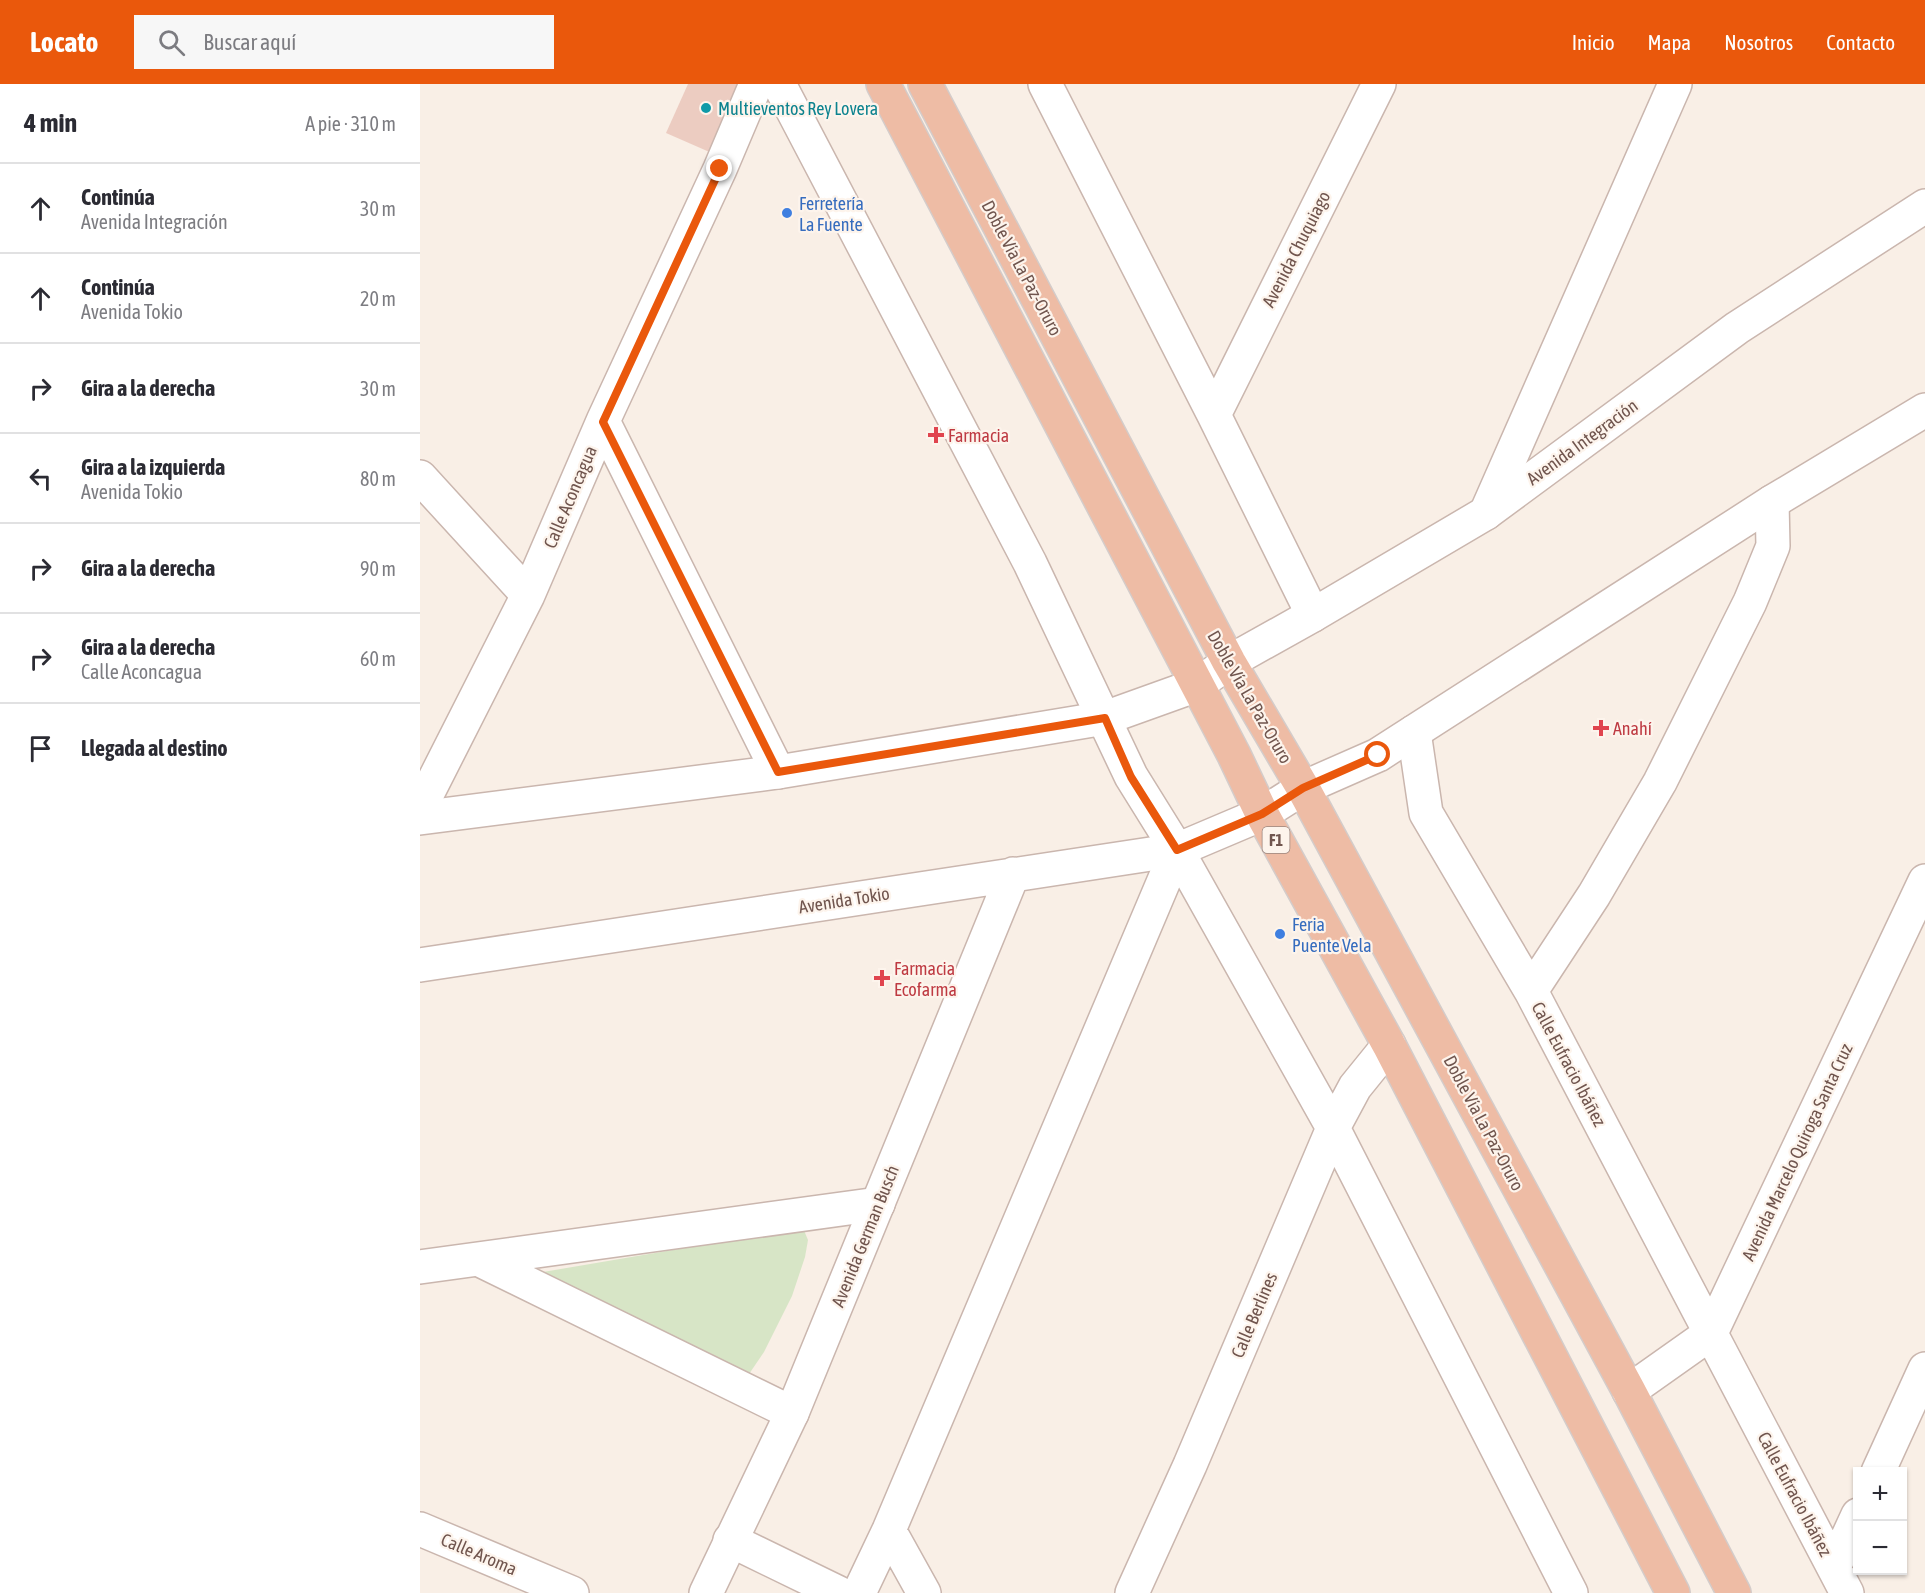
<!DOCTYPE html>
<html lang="es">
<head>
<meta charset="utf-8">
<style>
	body { margin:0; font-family:"Asap Condensed",sans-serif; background:#f7f7f7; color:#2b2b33 }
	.controls { position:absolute; right:18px; bottom:18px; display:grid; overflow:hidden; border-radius:0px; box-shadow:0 2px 4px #0004 }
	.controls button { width:54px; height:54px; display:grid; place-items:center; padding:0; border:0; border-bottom:2px solid #e1e1e2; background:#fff; color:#2b2b33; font:30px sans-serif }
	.stop { position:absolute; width:18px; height:18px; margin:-14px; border:4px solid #ea580c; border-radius:50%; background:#fff }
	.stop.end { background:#ea580c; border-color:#fff; box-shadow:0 2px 6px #0008 }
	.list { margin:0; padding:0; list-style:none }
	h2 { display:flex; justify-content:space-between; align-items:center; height:78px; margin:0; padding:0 24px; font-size:26px }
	h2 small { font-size:20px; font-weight:400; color:#7c7c81 }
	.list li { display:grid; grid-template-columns:39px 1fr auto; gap:18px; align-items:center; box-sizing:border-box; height:90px; padding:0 24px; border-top:2px solid #e1e1e2 }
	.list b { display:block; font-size:22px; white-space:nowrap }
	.list p { margin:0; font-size:20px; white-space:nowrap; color:#7c7c81 }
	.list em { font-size:20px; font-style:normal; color:#7c7c81 }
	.icon { flex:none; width:33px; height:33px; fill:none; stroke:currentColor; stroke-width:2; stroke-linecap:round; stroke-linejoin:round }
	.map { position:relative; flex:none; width:1505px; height:1509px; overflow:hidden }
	header { display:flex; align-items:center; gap:36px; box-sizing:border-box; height:84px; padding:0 30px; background:#ea580c; color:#fff }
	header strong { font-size:28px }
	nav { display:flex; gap:33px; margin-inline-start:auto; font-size:21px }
	.search { width:420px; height:54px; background:#f7f7f7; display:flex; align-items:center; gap:15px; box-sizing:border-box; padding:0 21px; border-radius:0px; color:#7c7c81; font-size:22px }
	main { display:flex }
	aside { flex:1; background:#fff }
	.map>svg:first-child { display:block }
</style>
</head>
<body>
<header>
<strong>Locato</strong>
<div class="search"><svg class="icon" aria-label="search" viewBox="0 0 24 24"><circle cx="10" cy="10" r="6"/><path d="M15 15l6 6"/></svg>Buscar aquí</div>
<nav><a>Inicio</a><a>Mapa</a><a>Nosotros</a><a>Contacto</a></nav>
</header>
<main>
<aside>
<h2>4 min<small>A pie · 310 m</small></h2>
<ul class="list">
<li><svg class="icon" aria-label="ahead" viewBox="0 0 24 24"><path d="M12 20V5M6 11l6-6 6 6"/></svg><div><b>Continúa</b><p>Avenida Integración</p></div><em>30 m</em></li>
<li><svg class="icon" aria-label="ahead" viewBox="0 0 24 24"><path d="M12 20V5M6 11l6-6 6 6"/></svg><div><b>Continúa</b><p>Avenida Tokio</p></div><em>20 m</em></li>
<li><svg class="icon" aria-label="right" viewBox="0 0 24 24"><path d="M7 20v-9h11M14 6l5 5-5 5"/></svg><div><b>Gira a la derecha</b></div><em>30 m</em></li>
<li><svg class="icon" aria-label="left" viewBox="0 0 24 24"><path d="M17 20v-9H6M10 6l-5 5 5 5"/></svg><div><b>Gira a la izquierda</b><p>Avenida Tokio</p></div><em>80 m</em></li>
<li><svg class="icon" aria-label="right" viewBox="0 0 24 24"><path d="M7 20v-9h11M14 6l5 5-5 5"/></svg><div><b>Gira a la derecha</b></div><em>90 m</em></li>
<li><svg class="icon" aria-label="right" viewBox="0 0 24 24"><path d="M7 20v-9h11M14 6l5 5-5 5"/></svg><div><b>Gira a la derecha</b><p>Calle Aconcagua</p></div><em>60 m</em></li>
<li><svg class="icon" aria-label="arrive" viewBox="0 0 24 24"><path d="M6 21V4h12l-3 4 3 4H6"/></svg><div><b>Llegada al destino</b></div></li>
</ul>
</aside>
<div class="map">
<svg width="1505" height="1509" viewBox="0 0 1505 1509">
	<rect width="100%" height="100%" fill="#f9efe6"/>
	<!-- green -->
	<path fill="#d7e5c6" d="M383,1144L388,1156L385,1173L372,1212L344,1268L327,1293L123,1188Z"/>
	<!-- building -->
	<path fill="#ecccc1" d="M268,0H326L294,70L246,49Z"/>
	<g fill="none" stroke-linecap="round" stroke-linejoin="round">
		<defs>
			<path id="minor" d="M359,0L610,479L711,692L757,766L913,1044L1151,1509
				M625,0L794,331L893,531
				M794,331L959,0
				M183,337L358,688
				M0,393L108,511
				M1352,418L1353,462L1330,518L1240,698L1174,811L1111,907L1427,1509
				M1066,429L1255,0
				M994,648L1006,729L1111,907
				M0,724L108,511L183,337L300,85L336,0
				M60,1176L372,1329
				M0,1183L458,1120
				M1209,1307L1291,1249L1505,797
				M1458,1388L1505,1285
				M0,1445L152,1509
				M469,1446L504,1509
				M310,1456L419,1509
				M1414,1483L1438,1431
				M439,1509L469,1446L757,766
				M712,1509L770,1381L913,1044L935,1003L969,961"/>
			<path id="tertiary" d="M0,734L358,688L685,634L777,601L809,578L893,531L1066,429L1317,244L1505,122
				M0,881L757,766L842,730L883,704L958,671L1352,418L1505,326
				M286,1509L372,1329L593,790"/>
			<path id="trunk" d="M463,0L814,671L842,730L969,961L1253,1509
				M505,0L809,578L883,704L1209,1307L1314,1509"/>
		</defs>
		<!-- minor casing -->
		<use href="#minor" stroke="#cab6ae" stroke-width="36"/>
		<!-- tertiary casing -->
		<use href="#tertiary" stroke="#cab6ae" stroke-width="36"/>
		<!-- trunk casing -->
		<use href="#trunk" stroke="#d4ccca" stroke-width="36"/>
		<!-- minor -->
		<use href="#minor" stroke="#fff" stroke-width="33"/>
		<!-- tertiary -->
		<use href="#tertiary" stroke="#fff" stroke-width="33"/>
		<!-- trunk -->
		<use href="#trunk" stroke="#eebca5" stroke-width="33"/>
	</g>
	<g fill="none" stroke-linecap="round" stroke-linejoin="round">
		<!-- route -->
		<path stroke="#ea580c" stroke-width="8" d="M300,85L183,338L358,688L685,634L711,693L757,766L842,730L883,704L958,671"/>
	</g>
	<!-- markers -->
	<circle fill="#0f9aa8" stroke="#fdf4ec" stroke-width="2" cx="286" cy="24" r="6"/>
	<g fill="#3f7fe0" stroke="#fdf4ec" stroke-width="2">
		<circle cx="367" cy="129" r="6"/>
		<circle cx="860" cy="850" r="6"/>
	</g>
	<g fill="#e0444e" stroke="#fdf4ec" stroke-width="2">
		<path d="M513 342h6v6h6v6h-6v6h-6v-6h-6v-6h6z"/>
		<path d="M1178 635h6v6h6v6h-6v6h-6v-6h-6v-6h6z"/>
		<path d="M459 885h6v6h6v6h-6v6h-6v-6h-6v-6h6z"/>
	</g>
	<g text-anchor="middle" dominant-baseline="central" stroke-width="4.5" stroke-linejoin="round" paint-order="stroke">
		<!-- shield labels -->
		<rect fill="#fdf4ec" stroke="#9a857d" stroke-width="1.5" x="842.5" y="743" width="27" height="26" rx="4.5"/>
		<g font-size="16" font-weight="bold" fill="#70554e">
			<text x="856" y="756">F1</text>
		</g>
		<!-- culture labels -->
		<g font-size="18" fill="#0d838f" stroke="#fdf4ec" text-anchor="start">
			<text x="298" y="24">Multieventos Rey Lovera</text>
		</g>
		<!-- shop labels -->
		<g font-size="18" fill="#366cbe" stroke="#fdf4ec" text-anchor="start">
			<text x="379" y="119">Ferretería<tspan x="379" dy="21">La Fuente</tspan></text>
			<text x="872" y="840">Feria<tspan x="872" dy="21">Puente Vela</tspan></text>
		</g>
		<!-- street labels -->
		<g font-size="18" fill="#70554e" stroke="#fdf4ec">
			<text transform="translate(876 165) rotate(-63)">Avenida Chuquiago</text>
			<text transform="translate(602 184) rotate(62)">Doble Vía La Paz-Oruro</text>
			<text transform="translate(1162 358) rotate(-36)">Avenida Integración</text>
			<text transform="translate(150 413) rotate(-67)">Calle Aconcagua</text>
			<text transform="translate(830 613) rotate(60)">Doble Vía La Paz-Oruro</text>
			<text transform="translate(424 816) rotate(-9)">Avenida Tokio</text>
			<text transform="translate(1149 980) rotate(62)">Calle Eufracio Ibáñez</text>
			<text transform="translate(1064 1039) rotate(62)">Doble Vía La Paz-Oruro</text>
			<text transform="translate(1377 1068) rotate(-65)">Avenida Marcelo Quiroga Santa Cruz</text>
			<text transform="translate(445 1152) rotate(-68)">Avenida German Busch</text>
			<text transform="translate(834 1231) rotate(-67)">Calle Berlines</text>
			<text transform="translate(1375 1410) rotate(62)">Calle Eufracio Ibáñez</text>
			<text transform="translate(59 1470) rotate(23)">Calle Aroma</text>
		</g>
		<!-- health labels -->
		<g font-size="18" fill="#be3a42" stroke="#fdf4ec" text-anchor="start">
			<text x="528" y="351">Farmacia</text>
			<text x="1193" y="644">Anahí</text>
			<text x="474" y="884">Farmacia<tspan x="474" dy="21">Ecofarma</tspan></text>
		</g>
	</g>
</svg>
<div class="controls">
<button>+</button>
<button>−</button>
</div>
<div class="stop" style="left:958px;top:671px"></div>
<div class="stop end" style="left:300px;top:85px"></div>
</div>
</main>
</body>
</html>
